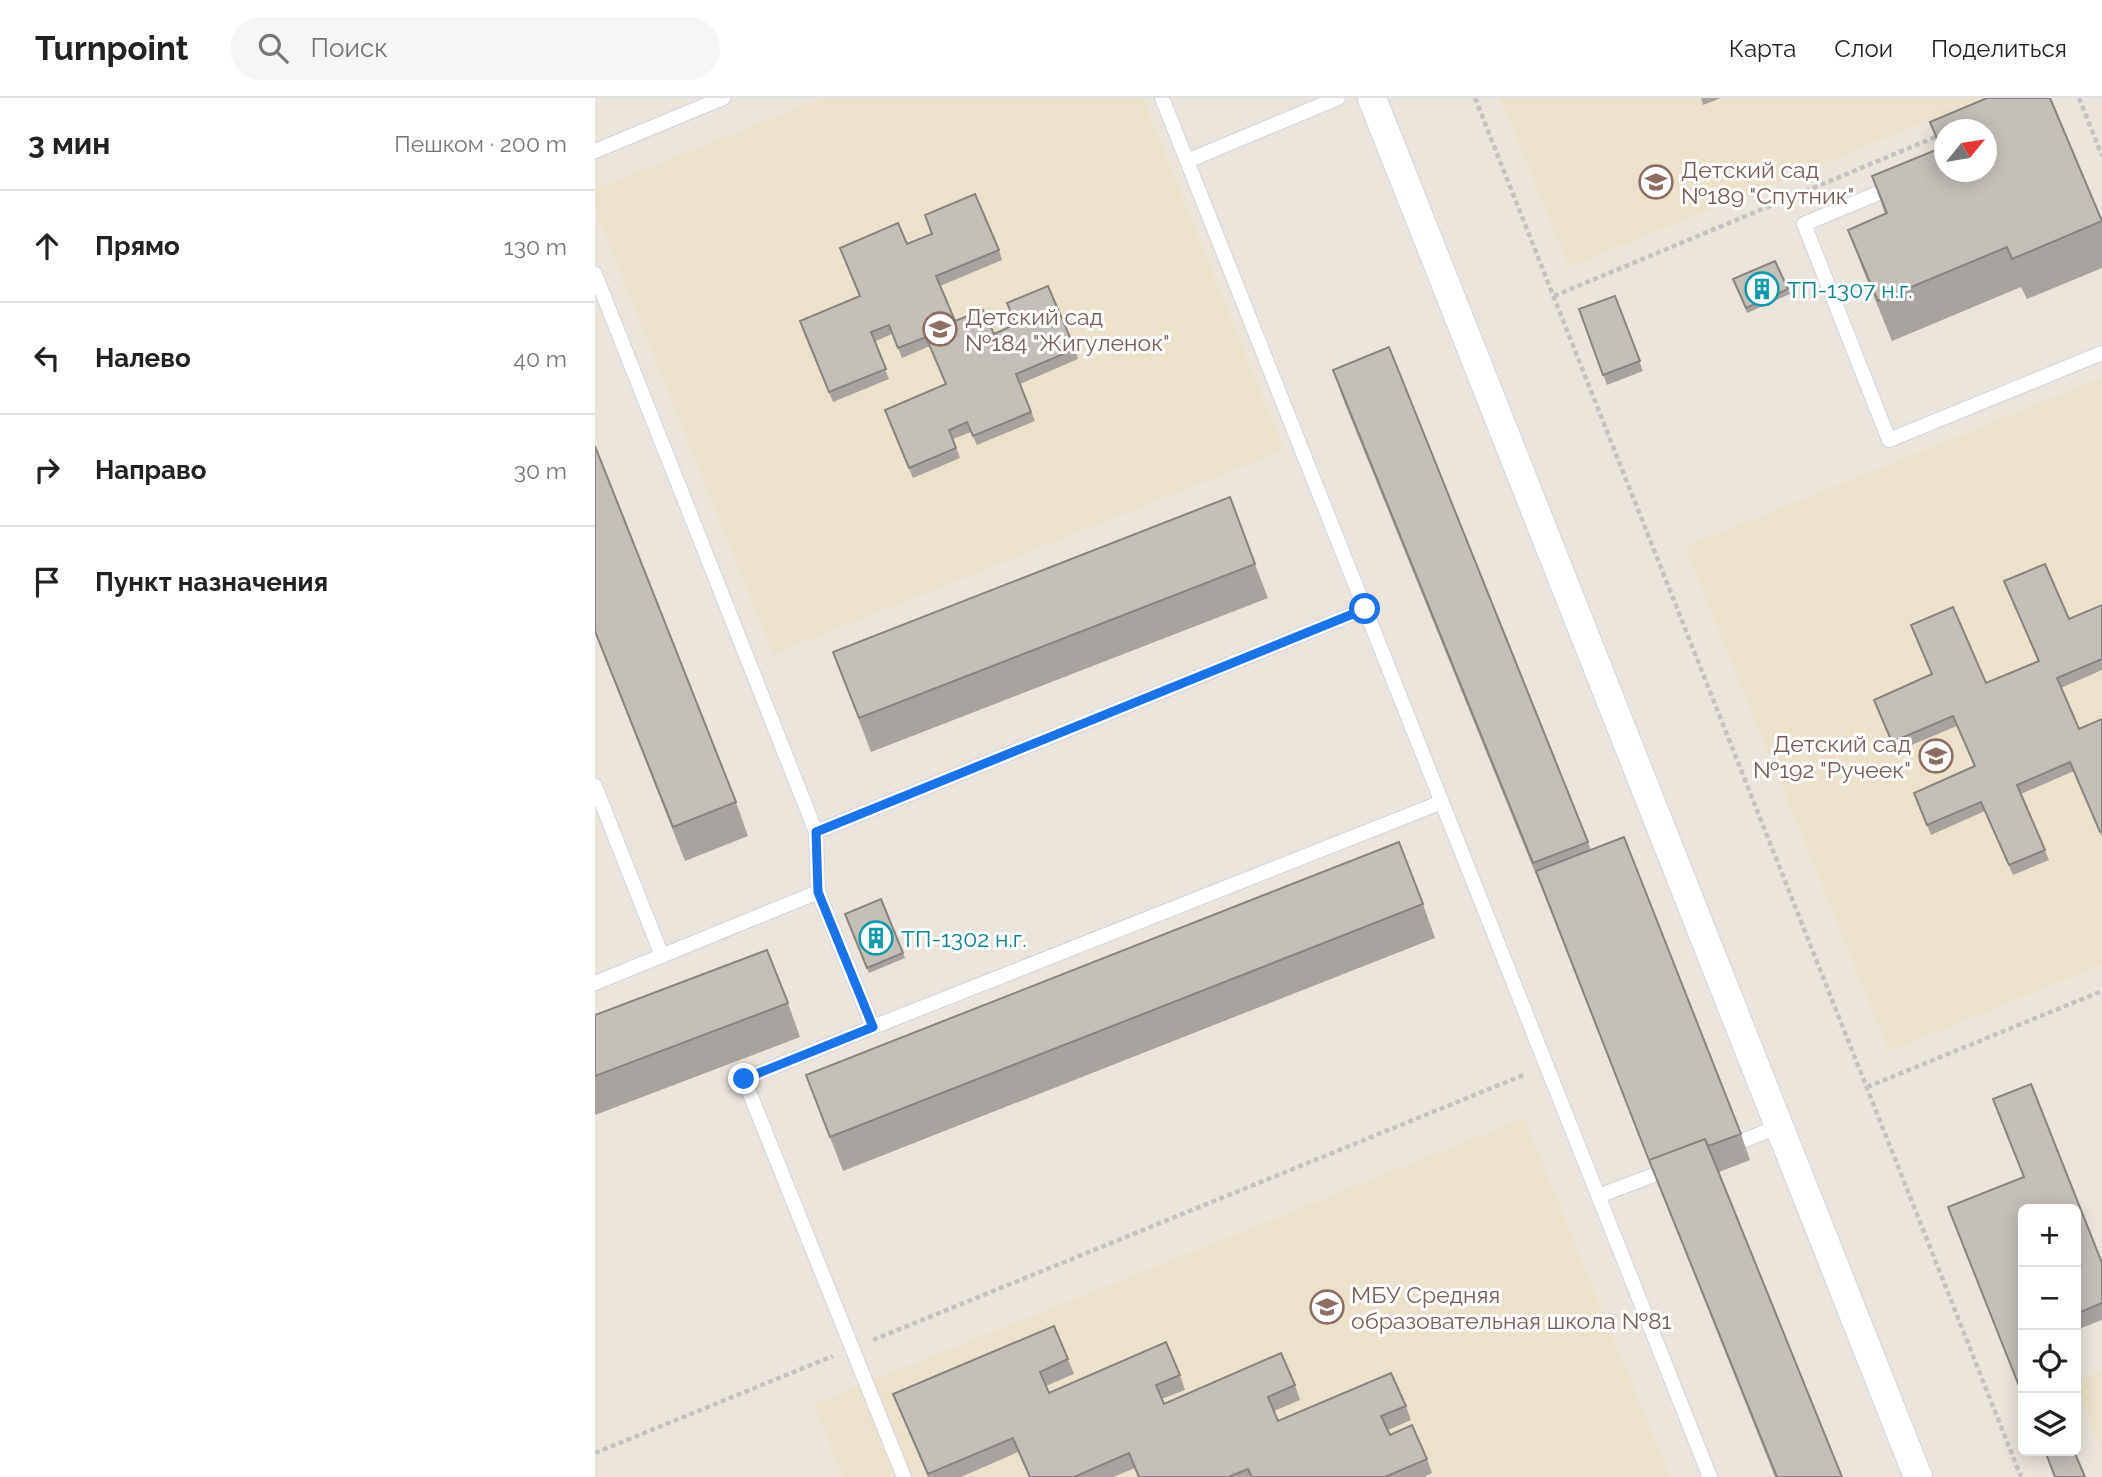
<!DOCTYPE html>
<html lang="ru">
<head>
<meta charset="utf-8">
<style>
	body { margin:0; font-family:Raleway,sans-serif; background:#f6f6f6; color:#222 }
	.controls { position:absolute; right:21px; bottom:21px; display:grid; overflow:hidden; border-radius:10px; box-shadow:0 4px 18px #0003 }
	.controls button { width:63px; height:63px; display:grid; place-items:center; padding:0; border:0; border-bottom:2px solid #e0e0e0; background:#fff; color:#222; font:35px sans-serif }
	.compass { position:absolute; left:1339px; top:21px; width:63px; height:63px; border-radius:50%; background:#fff; box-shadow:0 4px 18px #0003; rotate:60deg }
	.stop { position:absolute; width:21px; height:21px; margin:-16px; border:5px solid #1a73e8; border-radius:50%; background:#fff }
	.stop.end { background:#1a73e8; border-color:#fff; box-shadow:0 2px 7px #0008 }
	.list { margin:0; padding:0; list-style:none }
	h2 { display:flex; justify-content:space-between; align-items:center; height:91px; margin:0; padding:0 28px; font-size:30px }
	h2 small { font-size:23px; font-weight:400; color:#767676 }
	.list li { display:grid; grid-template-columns:46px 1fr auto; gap:21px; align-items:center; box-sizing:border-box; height:112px; padding:0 28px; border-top:2px solid #e0e0e0 }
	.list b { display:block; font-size:26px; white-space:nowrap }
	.list em { font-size:23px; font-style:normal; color:#767676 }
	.icon { flex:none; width:38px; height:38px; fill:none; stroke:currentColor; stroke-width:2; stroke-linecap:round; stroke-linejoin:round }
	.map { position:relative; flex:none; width:1507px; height:1379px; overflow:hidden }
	header { display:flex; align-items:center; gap:42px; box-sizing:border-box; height:98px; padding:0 35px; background:#fff; border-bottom:2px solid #e0e0e0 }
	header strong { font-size:33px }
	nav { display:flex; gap:38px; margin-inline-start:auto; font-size:24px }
	.search { width:490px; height:63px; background:#f6f6f6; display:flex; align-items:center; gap:18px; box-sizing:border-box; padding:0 24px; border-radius:38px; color:#767676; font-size:26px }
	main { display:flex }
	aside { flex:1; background:#fff }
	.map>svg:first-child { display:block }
</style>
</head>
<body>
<header>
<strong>Turnpoint</strong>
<div class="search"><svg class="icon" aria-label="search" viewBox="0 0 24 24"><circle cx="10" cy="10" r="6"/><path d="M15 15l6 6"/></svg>Поиск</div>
<nav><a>Карта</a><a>Слои</a><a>Поделиться</a></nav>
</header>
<main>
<aside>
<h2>3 мин<small>Пешком · 200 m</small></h2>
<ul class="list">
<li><svg class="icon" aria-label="ahead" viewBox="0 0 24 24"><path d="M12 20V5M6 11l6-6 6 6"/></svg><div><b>Прямо</b></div><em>130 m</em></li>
<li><svg class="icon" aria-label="left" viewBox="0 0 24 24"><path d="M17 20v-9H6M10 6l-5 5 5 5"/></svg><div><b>Налево</b></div><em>40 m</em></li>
<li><svg class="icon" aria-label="right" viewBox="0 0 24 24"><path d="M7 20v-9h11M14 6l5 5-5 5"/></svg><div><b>Направо</b></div><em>30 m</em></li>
<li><svg class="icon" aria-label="arrive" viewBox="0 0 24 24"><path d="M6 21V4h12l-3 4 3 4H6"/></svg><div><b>Пункт назначения</b></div></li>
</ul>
</aside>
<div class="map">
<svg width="1507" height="1379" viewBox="0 0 1507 1379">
	<rect width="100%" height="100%" fill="#ebe4db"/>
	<!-- education -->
	<path fill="#ece2cb" d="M228,0H548L689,352L178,556L0,111V91Z
		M905,0H1389L974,169Z
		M1507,280V867L1294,953L1090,449Z
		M929,1020L1075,1379H248L219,1306Z
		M1507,1273V1354L1481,1288V1283Z"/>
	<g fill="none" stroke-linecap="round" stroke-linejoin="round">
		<defs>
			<path id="lane" d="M567,0L1115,1379
				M0,53L128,0
				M592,63L743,0
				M1298,89L1209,126L1294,342L1507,255
				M0,176L221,734
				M770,511L221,734L223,794L278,929L847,704
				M0,688L67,858
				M0,885L223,794
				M278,929L149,981L309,1379
				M1147,1043L1185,1028
				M1003,1098L1059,1077"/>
			<path id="street" d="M777,0L1323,1379"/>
		</defs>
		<!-- lane casing -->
		<use href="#lane" stroke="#d1d3e2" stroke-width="16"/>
		<!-- street casing -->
		<use href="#street" stroke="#d1d3e2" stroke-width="30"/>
		<!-- path -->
		<path stroke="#c3c3c3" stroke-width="4.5" stroke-dasharray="5 3.5" stroke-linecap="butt" d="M880,0L1426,1379
			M1484,0L1507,58
			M959,198L1350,35
			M1272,989L1507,893
			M278,1242L931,976
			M0,1355L238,1258"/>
		<!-- lane -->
		<use href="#lane" stroke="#fff" stroke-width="14"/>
		<!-- street -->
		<use href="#street" stroke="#fff" stroke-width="28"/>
	</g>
	<!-- wall -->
	<path fill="#a8a39e" d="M1106,0H1126L1108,7Z
		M1335,24L1507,123V170L1432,201L1426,189L1297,243L1268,172L1253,132L1290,116L1277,78L1345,50Z
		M312,146L404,152L407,162L345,188L360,223L399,236L480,251L483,261L425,286L440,323L382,347L376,334L358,341L365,360L318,380L293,321L351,286L335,248L307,260L297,236L279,244L294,281L238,304L208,233L265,198Z
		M1180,163L1195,196L1152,215L1138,181Z
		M1020,198L1048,273L1012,287L984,211Z
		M794,249L996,752L1146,1036L1155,1062L1124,1074L1247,1379H1180L1067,1096L950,799L750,306L738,272Z
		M0,348L141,704L153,738L90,763L0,535Z
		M660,466L673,500L276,654L238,554Z
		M1409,483L1474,521L1507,507V572L1466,590L1484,631L1507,621V739L1479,673L1426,696L1454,762L1418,777L1390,713L1336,737L1322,704L1319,695L1379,668L1362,628L1300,654L1282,611L1337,577L1316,527L1391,585L1443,563Z
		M286,801L310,860L274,875L250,816Z
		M828,806L840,840L248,1073L211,977Z
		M193,905L205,939L0,1017V917Z
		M1481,1111L1507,1165V1222L1481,1232Z
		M473,1261L479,1276L451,1288L454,1295L585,1277L590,1292L567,1301L569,1306L700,1287L705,1302L679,1313L683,1323L811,1308L816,1322L793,1332L795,1337L832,1361L837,1375L829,1379H543L540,1370L518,1379H434L423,1354L366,1379H333L298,1296Z"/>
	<!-- building -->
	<path fill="#c3beb8" stroke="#888581" stroke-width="2" fill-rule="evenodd" d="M1392,0H1455L1507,123L1417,161L1412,149L1283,203L1253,132L1292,115L1277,78L1346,50L1335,24ZM1349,32H1391V74H1349Z
		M380,96L404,152L341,178L360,223L388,212L399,236L421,226L412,205L453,188L480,251L421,276L436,314L378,338L372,324L354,332L361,350L314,370L290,312L351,286L331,239L303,250L294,227L276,234L291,271L234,294L205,223L265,198L245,150L303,125L312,146L337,136L330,117Z
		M1180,163L1193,191L1151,210L1138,181Z
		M1020,198L1045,263L1008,277L984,211Z
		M794,249L993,744L938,765L738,272Z
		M0,348L141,704L78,729L0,533Z
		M635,399L660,466L264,620L238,554Z
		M1450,466L1474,521L1507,507V561L1462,580L1484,631L1507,621V733L1505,734L1475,664L1422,687L1450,752L1414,767L1386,704L1332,727L1319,695L1380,668L1358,618L1297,644L1279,602L1337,576L1316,527L1358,509L1391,585L1444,563L1409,483Z
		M1029,739L1146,1036L1113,1048L1110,1041L1054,1062L1057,1070L941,773Z
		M804,744L828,806L235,1039L211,977Z
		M286,801L308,855L272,870L250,816Z
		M172,852L193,905L0,978V917Z
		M1436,986L1507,1165V1205L1481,1216V1111H1428V1298L1353,1109L1429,1079L1398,1001Z
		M1110,1041L1247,1379H1182L1054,1062Z
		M459,1228L473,1261L445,1274L454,1295L571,1244L585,1277L561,1287L569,1306L686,1255L700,1287L673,1299L683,1323L796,1275L811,1308L786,1318L795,1337L817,1327L832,1361L790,1379H657L653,1371L633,1379H544L534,1355L479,1379H435L418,1340L333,1376L298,1296Z
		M1450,1353H1479L1490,1379H1460Z"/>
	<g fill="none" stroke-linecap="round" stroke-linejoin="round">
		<!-- route -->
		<path stroke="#1a73e8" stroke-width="9" d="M149,981L278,929L223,794L221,734L770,511"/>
	</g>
	<!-- icons -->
	<defs>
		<symbol id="school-ring" viewBox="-11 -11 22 22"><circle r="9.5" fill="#fff" stroke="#8d6e63" stroke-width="1.5"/><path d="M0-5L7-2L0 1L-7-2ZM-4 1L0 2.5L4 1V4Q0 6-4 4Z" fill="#8d6e63"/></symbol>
		<symbol id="building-ring" viewBox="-11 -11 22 22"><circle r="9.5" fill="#fff" stroke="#0f9aa8" stroke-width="1.5"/><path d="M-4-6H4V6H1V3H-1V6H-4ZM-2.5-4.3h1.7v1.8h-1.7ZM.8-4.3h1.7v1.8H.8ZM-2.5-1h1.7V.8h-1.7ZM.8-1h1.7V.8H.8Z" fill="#0f9aa8"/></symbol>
	</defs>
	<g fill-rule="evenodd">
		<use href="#school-ring" x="1042" y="65" width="38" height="38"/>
		<use href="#building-ring" x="1148" y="172" width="38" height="38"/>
		<use href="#school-ring" x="326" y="212" width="38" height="38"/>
		<use href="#school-ring" x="1322" y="639" width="38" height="38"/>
		<use href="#building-ring" x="262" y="821" width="38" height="38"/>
		<use href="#school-ring" x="713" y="1190" width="38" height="38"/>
	</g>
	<g text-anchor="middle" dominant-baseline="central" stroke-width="6" stroke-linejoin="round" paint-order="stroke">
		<!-- education labels -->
		<g font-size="23" fill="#785e54" stroke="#fff" text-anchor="start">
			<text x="1086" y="71">Детский сад<tspan x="1086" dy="26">№189 "Спутник"</tspan></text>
			<text x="370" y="218">Детский сад<tspan x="370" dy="26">№184 "Жигуленок"</tspan></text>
			<text x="1316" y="645" text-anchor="end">Детский сад<tspan x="1316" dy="26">№192 "Ручеек"</tspan></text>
			<text x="756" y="1196">МБУ Средняя<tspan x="756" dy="26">образовательная школа №81</tspan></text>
		</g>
		<!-- culture labels -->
		<g font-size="23" fill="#0d838f" stroke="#fff" text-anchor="start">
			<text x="1192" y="191">ТП-1307 н.г.</text>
			<text x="306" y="840">ТП-1302 н.г.</text>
		</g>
	</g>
</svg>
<div class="controls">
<button>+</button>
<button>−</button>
<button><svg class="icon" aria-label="locate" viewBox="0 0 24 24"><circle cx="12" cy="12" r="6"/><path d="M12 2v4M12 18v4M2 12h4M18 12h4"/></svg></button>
<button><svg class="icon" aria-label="layers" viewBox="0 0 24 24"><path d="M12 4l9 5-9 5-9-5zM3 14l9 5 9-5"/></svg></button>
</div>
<svg class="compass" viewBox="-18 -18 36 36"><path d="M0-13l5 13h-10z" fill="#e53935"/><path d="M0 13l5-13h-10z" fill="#767676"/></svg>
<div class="stop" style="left:770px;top:511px"></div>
<div class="stop end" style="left:149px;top:981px"></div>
</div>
</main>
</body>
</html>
